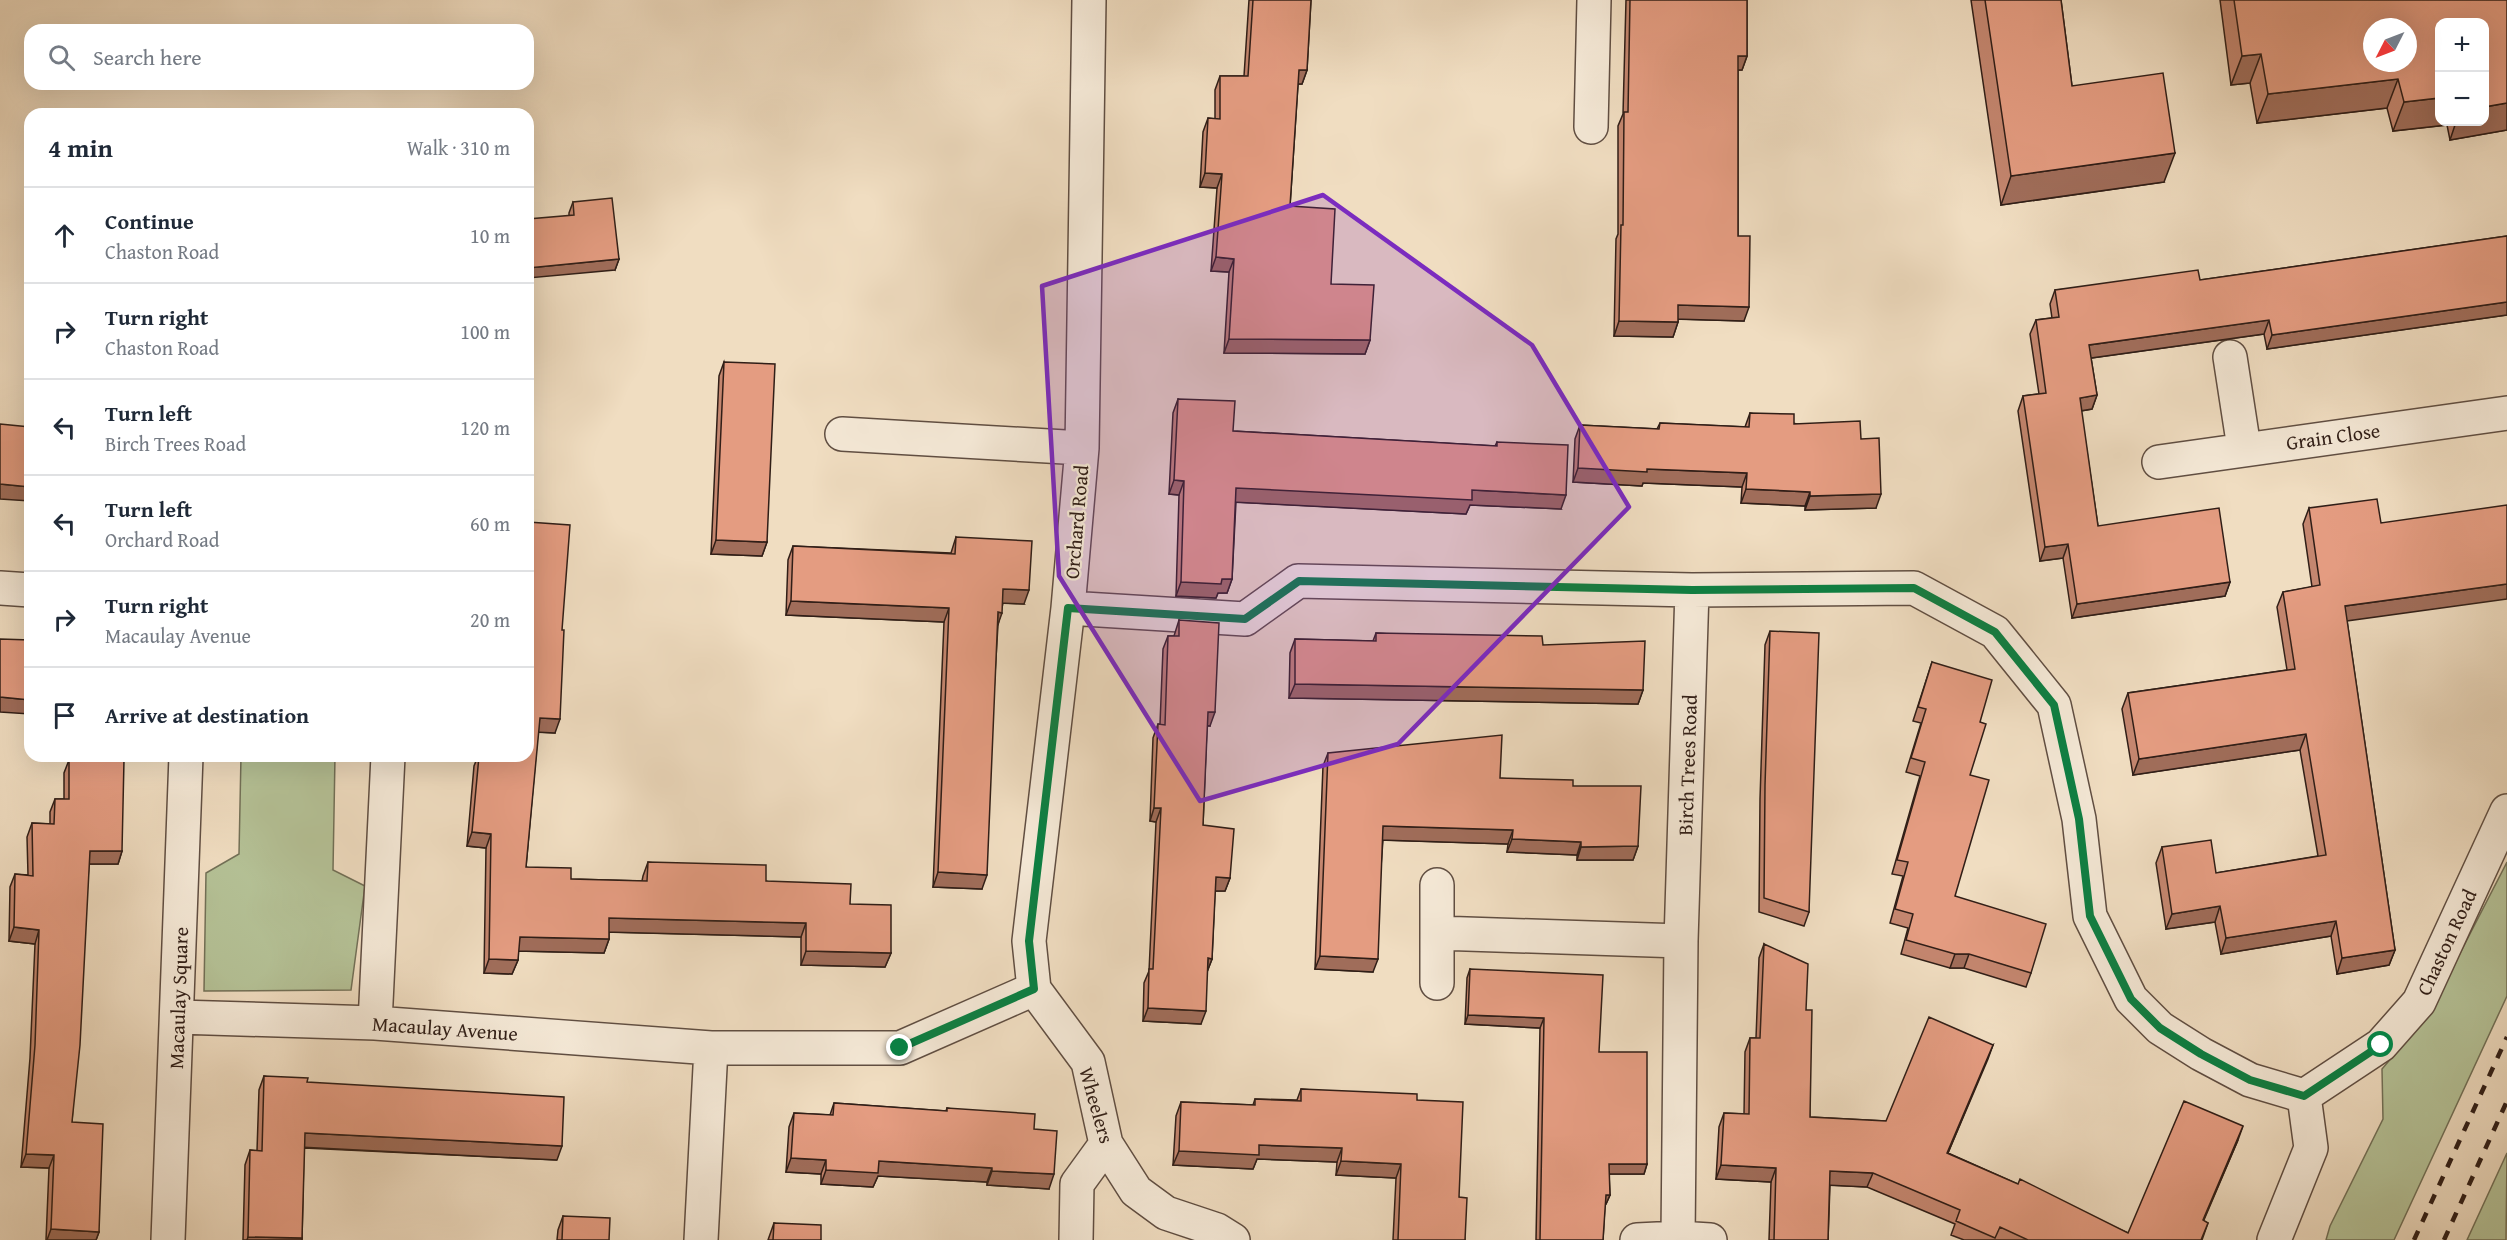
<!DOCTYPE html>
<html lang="en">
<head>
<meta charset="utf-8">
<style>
	body { margin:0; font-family:"Gentium Book Plus",serif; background:#f2f2f3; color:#1f2937 }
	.controls { position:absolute; right:18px; top:18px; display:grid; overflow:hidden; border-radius:12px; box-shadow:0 6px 24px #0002 }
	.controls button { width:54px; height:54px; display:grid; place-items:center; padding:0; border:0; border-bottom:2px solid #e0e1e3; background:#fff; color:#1f2937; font:30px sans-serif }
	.compass { position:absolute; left:2363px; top:18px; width:54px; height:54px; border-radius:50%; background:#fff; box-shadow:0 6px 24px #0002; rotate:228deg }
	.stop { position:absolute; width:18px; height:18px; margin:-14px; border:4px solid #0b8043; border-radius:50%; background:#fff }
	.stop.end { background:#0b8043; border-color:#fff; box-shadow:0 2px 6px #0008 }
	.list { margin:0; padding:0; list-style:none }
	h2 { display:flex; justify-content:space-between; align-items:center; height:78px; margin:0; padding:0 24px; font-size:26px }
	h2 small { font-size:20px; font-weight:400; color:#747a83 }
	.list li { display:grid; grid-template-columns:39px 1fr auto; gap:18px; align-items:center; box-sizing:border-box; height:96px; padding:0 24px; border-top:2px solid #e0e1e3 }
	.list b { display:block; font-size:22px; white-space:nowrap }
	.list p { margin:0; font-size:20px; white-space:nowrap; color:#747a83 }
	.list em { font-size:20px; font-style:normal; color:#747a83 }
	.icon { flex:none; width:33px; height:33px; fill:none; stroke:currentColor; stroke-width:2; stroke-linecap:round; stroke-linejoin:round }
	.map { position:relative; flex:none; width:2507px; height:1240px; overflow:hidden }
	.search { position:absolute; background:#fff; box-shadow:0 6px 24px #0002; left:24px; top:24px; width:510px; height:66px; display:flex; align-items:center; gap:15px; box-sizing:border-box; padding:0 21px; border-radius:18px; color:#747a83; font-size:22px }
	.panel { position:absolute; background:#fff; box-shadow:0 6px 24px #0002; left:24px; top:108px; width:510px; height:654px; border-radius:18px }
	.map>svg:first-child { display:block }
</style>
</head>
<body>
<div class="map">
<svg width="2507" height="1240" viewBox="0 0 2507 1240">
	<rect width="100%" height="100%" fill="#f0ddc1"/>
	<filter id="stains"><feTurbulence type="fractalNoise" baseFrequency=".00333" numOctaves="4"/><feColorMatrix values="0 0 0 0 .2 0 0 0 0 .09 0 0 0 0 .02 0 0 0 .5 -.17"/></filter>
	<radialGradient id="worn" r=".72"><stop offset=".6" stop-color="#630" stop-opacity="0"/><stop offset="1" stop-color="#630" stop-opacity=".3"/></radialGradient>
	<!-- green -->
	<path fill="#b5c297" stroke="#727057" stroke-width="1.5" d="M241,756H335L333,870L365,886L351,990L204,991L206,873L239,854Z
		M2507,862V996L2394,1240H2326L2330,1226L2383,1119L2382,1069L2428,1015Z
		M2507,1153L2506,1240H2467Z"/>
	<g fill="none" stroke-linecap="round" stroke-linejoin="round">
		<defs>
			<path id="minor" d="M1591,127L1594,0
				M2230,357L2244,448
				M842,434L1082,448
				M2159,462L2507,413
				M0,588L30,590
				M1068,608L1245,619L1298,581L1692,590L1914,588L1995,632L2054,705L2079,819L2090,916L2131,999L2160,1028L2201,1054L2250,1080L2304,1096L2381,1045L2419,1002L2507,811
				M1437,933L1681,941
				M1437,983V885
				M1034,989L1029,941L1068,608L1082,448L1089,0
				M1034,989L1088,1062L1106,1144L1136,1191L1166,1213L1217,1230L1233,1240
				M178,1017L375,1023L711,1048H900L1034,989
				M375,1023L388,756
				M1678,1238L1681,941L1692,590
				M168,1240L186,756
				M701,1240L711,1048
				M1076,1240L1077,1184L1106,1144
				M1637,1240L1678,1238L1710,1240
				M2274,1240L2311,1148L2304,1096"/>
		</defs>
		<!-- minor casing -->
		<use href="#minor" stroke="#604e42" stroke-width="36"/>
		<!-- minor -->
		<use href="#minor" stroke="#f5e9d7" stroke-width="33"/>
		<!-- rail -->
		<path stroke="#301e17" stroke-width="4.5" stroke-dasharray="10 10" stroke-linecap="butt" d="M2414,1240L2507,1037
			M2444,1240L2507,1101"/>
	</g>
	<!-- wall -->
	<path fill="#c4866f" stroke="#301e17" stroke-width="1.5" fill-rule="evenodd" d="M1249,0H1311L1307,70L1302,84H1298L1290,206L1331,284L1370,340L1365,354L1224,353L1229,272L1211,271L1217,188L1200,187L1203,132L1208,118L1215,119V90L1220,76H1244Z
		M1626,0H1747V56L1742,70H1738V236L1744,321L1678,319V322L1673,337L1614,336L1616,239L1618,234V126L1623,114Z
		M1971,0H2061L2072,86L2164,182L2001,205Z
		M2220,0H2507V130L2450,140L2447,125L2393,131L2387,108L2257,123L2250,83L2231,85ZM2439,22H2484V122H2439ZM2372,27H2408V63H2372Z
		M573,202L619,259L615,270L569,216V213Z
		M2507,236V315L2267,349L2264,334L2091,358L2097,395L2092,409L2081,411L2098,526L2230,582L2225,596L2072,618L2063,558L2040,561L2018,411L2023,396L2039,394L2030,334L2036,320L2052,318L2050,304L2055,290L2200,280Z
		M724,362L767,542L762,556L711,554L719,376Z
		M1178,399L1233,431L1495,446L1497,442L1561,509L1470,505L1466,514L1236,502L1232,579L1227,593H1218L1216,598L1176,596L1179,495L1169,494L1173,413Z
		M1750,413L1861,439L1876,508L1805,510V506L1741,503L1742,487L1643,483L1642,486L1573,482L1575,439L1580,425L1657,429L1660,423L1745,427Z
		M2309,508L2347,621L2395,950L2389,965L2337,974L2331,936L2221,954L2215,922L2166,929L2156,863L2162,847L2216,873L2318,856L2300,750L2133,775L2122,709L2128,693L2287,670L2277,607L2283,592L2312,587L2303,524Z
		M528,522L555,733L538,732L526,867L571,879L642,881L643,876L648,862L766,881L850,904L891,953L885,967L801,965V937L609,932V939L604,953L518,951V960L512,974L484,973L486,848L467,846L474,766L478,756H528Z
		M956,537L1024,604L1003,603L998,625L982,889L933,887L944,622L786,615L788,560L793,546L951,553Z
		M1179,620L1210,726H1207L1203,825L1230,878L1225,891H1215L1212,959L1207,972L1201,1024L1143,1021L1144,983L1149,971L1156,822L1150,821L1153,738L1158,724H1160L1163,649L1168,636H1174Z
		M1770,631L1809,912L1804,926L1759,912L1760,799L1765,645Z
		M1376,633L1543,645L1643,690L1638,704L1289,698L1290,653L1295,639L1373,641Z
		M1932,662L1980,722L1970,775L1955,896L2031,973L2026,987L1964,968H1950L1901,954L1908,928L1890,923L1903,876L1892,874L1920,776L1906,772L1921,723L1913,721Z
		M1328,753L1500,778L1573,786L1638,846L1633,860H1577V855L1507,852L1508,844L1383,840L1373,972L1315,969L1323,766Z
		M69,760L122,851L118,864H89L72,1122L99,1232L96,1240H46L49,1168L21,1167L30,1058L35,944L9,941L10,887L15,874L28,875L27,837L32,823L50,824V812L55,799H64V773Z
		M1764,944L1806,1010L1810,1117L1886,1121L1993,1045L1948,1153L2128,1233L2238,1140L2203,1221L2208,1223L2202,1240H1964L1951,1235L1955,1224L1867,1187L1830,1185L1828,1240H1769L1771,1182L1716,1179L1719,1127L1724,1113L1744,1114L1745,1052L1750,1038H1756L1759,958Z
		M1470,969L1599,1052L1647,1164L1644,1174H1609L1610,1195L1606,1204H1605L1603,1240H1536L1540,1028L1465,1024L1467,978Z
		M264,1076L557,1160L304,1148L302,1240H243L245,1165L250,1150L257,1151L259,1090Z
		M1301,1089L1417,1100L1459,1197L1465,1240H1393L1396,1178L1336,1175L1337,1162L1257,1159L1253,1169L1173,1165L1176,1116L1181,1102L1253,1105L1255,1099L1297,1100Z
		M834,1103L946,1111L947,1108L1034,1129L1049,1189L987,1185V1182L878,1176L873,1187L821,1184V1174L786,1172L789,1127L794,1113L830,1115Z
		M563,1216L609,1240H557L558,1230Z
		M774,1223L821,1240H768Z"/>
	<!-- shaded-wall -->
	<path fill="#a06d5a" stroke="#301e17" stroke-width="1.5" d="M2261,54L2250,83L2231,85L2242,56Z
		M1738,56H1747L1742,70H1733Z
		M1299,70H1307L1302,84H1294Z
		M2398,79L2387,108L2257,123L2268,94Z
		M2439,98V122H2448L2447,125L2393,131L2404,102Z
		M2507,103V130L2450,140L2456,122H2484V107Z
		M2175,153L2164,182L2001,205L2011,176Z
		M1205,173L1222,174L1217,188L1200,187Z
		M1216,257L1234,259L1229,272L1211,271Z
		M619,259L615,270L528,278V268Z
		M2507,302V315L2267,349L2272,335Z
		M1678,305L1749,307L1744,321L1673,319Z
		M2269,320L2264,334L2084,359L2089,345Z
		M1619,321L1678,322L1673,337L1614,336Z
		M1229,339L1370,340L1365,354L1224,353Z
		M2097,395L2092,409L2074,412L2080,398Z
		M1578,468L1647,469L1747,473L1742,487L1643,483L1642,486L1573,482Z
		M1174,480L1184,481L1179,495L1169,494Z
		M0,484L30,487V501L0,499Z
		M1236,488L1472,490L1566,495L1561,509L1470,505L1466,514L1231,502Z
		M1746,489L1810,492L1805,506L1741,503Z
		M1881,494L1876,508L1805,510L1810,496Z
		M716,540L767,542L762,556L711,554Z
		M2068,544L2063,558L2040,561L2045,547Z
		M1222,579H1232L1227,593H1218L1216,598L1176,596L1181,582Z
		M2230,582L2225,596L2072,618L2077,604Z
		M2507,584V599L2339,622L2345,606Z
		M1003,589L1029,590L1024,604L998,603Z
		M791,601L949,608L944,622L786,615Z
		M998,612L1002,613L997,627Z
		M1295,684L1643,690L1638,704L1289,698Z
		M0,697L30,700V714L0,712Z
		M1208,712H1215L1210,726L1203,725Z
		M540,718L560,719L555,733L534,732Z
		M2306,734L2300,750L2133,775L2139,759Z
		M1154,808H1161L1156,822L1150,821Z
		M1383,826L1513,830L1508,844L1379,840Z
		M472,832L491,834L486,848L467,846Z
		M1512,839L1581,842L1577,855L1507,852Z
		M1638,846L1633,860H1577L1581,847Z
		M90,851H122L118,864H85Z
		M938,872L987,875L982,889L933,887Z
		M1216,877L1230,878L1225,891H1211Z
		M2220,906L2215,922L2166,929L2172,914Z
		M609,918L806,923L801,937L604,932Z
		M2336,921L2331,936L2221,954L2226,938Z
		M14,927L39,930L35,944L9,941Z
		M520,937L609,939L604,953L515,951Z
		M2395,950L2389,965L2337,974L2342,958Z
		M806,951L891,953L885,967L801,965Z
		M1955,954H1969L1964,968H1950Z
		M1320,956L1378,959L1373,972L1315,969Z
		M1208,958L1212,959L1207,972Z
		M489,959L518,960L512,974L484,973Z
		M1148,1008L1206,1011L1201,1024L1143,1021Z
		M1468,1015L1544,1018L1540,1028L1465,1024Z
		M1993,1045L1988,1059L1942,1167L1947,1153Z
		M2243,1126L2238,1140L2198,1234L2203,1220Z
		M305,1133L562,1146L557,1160L299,1147Z
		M1259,1145L1342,1148L1337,1162L1257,1159L1253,1169L1173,1165L1179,1151Z
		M26,1154L54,1155L49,1168L21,1167Z
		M791,1158L826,1160L821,1174L786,1172Z
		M879,1161L992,1168L987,1182L878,1176L873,1187L821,1184L826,1170Z
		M1341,1161L1401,1164L1396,1178L1336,1175Z
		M1609,1164H1647L1644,1174H1606Z
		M1721,1165L1776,1168L1771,1182L1716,1179Z
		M992,1171L1054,1174L1049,1189L987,1185Z
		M1830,1171L1873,1173L1867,1187L1825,1185Z
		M1606,1195H1610L1606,1204H1602Z
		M51,1229L99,1232L96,1240H47Z
		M248,1237L302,1238V1240H247Z"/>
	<!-- building -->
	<path fill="#e49c81" stroke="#301e17" stroke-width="1.5" fill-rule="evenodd" d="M1253,0H1311L1307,70H1299L1290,206L1335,209L1331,284L1374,285L1370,340L1229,339L1234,259L1216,257L1222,174L1205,173L1208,118L1220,119V76H1248Z
		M1630,0H1747V56H1738V236H1750L1749,307L1678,305V322L1619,321L1621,225H1623L1624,112H1628Z
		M1985,0H2061L2072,86L2163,73L2175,153L2011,176Z
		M2234,0H2507V103L2484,107V22H2439V98L2404,102L2398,79L2268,94L2261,54L2242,56ZM2372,27H2408V63H2372Z
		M612,198L619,259L528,268V219L574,215L573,202Z
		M2507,236V302L2272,335L2269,320L2089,345L2097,395L2080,398L2098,526L2219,508L2230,582L2077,604L2068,544L2045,547L2023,396L2046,393L2036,320L2059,317L2055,290L2198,270L2200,280Z
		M724,362L775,364L767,542L716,540Z
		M1178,399L1235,401L1233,431L1497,446V442L1568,445L1566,495L1472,490V500L1236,488L1232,579H1222L1221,584L1181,582L1184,481L1174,480Z
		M1750,413L1794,414V424L1860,421L1861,439L1879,438L1881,494L1810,496V492L1746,489L1747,473L1647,469V472L1578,468L1580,425L1659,429L1660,423L1749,427Z
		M0,424L30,427V487L0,484Z
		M2377,499L2381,523L2507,505V584L2345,606L2395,950L2342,958L2336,921L2226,938L2220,906L2172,914L2162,847L2211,840L2216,873L2326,855L2306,734L2139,759L2128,693L2295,669L2283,592L2320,585L2309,508Z
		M528,522L570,525L562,630H564L560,719L540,718L526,867L571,868V879L647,881L648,862L766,865V881L851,884L850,904L891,905V953L806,951V923L609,918V939L520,937L518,960L489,959L491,834L472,832L479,756H528Z
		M956,537L1032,541L1029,590L1003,589L1002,613L998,612L987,875L938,872L949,608L791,601L793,546L955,554Z
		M1179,620L1219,623L1215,712H1208L1203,825L1234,829L1230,878L1216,877L1212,959L1208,958L1206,1011L1148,1008L1149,969H1153L1161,808H1154L1158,724L1165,725L1168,636H1179Z
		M1770,631L1819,633L1809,912L1764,898L1765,785Z
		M1376,633L1542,636L1543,645L1645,641L1643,690L1295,684V639L1376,641Z
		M0,639L30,640V700L0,697Z
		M1932,662L1992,680L1980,722L1986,724L1970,775L1989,780L1955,896L2046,924L2031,973L1969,954H1955L1906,940L1913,914L1895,909L1908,862L1897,860L1925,762L1911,758L1926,709L1918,707Z
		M1502,735L1500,778L1573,780V786H1641L1638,846L1581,847V842L1512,839L1513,830L1383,826L1378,959L1320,956L1328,753Z
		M69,760H124L122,851H90L80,1045L72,1122L103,1124L99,1232L51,1229L54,1155L26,1154L35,1045L39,930L14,927L15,874L33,876L32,823L54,824L55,799H69Z
		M1764,944L1808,964L1806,1010H1812L1810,1117L1886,1121L1929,1017L1993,1045L1947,1153L2018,1184L2020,1179L2128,1233L2184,1101L2243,1126L2203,1220L2208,1223L2201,1240H2028L2000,1227L1995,1238L1956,1221L1960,1210L1873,1173L1830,1171L1828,1240H1774L1776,1168L1721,1165L1724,1113L1749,1114L1750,1038H1760Z
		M1470,969L1603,975L1599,1052H1647V1164H1609L1610,1195H1606L1603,1240H1540L1544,1018L1468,1015Z
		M264,1076L308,1078L307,1082L564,1097L562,1146L305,1133L302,1238L248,1237L250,1150L262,1151Z
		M1301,1089L1417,1094V1100L1463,1102L1459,1197L1467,1198L1465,1240H1398L1401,1164L1341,1161L1342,1148L1259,1145V1155L1179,1151L1181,1102L1255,1105V1099L1301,1101Z
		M834,1103L947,1111V1108L1035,1114L1034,1129L1057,1131L1054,1174L992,1171V1168L879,1161L878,1173L826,1170V1160L791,1158L794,1113L833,1115Z
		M563,1216L610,1218L609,1240H562Z
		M774,1223L821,1225V1240H773Z"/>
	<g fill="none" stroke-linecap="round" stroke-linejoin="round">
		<!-- route -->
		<path stroke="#0b8043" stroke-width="8" d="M900,1048L1034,989L1029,941L1068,608L1245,619L1299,581L1692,590L1914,588L1995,632L2054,705L2079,819L2090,916L2131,999L2160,1028L2201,1054L2250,1080L2304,1096L2381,1045"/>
	</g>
	<!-- marked area -->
	<path fill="#7b2cbf" fill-opacity="0.2" stroke="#7b2cbf" stroke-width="4.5" stroke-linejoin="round" d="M1323,195L1532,345L1629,507L1398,744L1200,801L1059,576L1042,286Z"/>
	<g text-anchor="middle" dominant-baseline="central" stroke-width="4.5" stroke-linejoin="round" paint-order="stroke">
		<!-- street labels -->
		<g font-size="20" fill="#301e17" stroke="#f5e9d7">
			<text transform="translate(2333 436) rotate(-8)">Grain Close</text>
			<text transform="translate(1076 522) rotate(-85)">Orchard Road</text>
			<text transform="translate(1687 765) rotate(-88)">Birch Trees Road</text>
			<text transform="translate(2446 942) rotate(-65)">Chaston Road</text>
			<text transform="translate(178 998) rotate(-88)">Macaulay Square</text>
			<text transform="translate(445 1028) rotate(4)">Macaulay Avenue</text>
			<text transform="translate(1097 1105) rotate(74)">Wheelers</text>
		</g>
	</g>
	<rect width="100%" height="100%" filter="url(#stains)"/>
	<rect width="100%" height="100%" fill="url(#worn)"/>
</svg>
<div class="controls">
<button>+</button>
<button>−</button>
</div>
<svg class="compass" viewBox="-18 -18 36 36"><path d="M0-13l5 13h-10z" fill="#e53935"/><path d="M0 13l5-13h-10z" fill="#747a83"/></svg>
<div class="stop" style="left:2381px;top:1045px"></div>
<div class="stop end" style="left:900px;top:1048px"></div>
<div class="search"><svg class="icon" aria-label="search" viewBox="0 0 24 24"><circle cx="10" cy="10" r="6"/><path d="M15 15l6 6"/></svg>Search here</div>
<section class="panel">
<h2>4 min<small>Walk · 310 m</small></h2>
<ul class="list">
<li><svg class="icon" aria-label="ahead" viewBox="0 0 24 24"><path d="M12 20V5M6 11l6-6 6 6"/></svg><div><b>Continue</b><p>Chaston Road</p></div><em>10 m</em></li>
<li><svg class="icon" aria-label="right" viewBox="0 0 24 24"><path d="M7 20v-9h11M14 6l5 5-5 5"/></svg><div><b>Turn right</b><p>Chaston Road</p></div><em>100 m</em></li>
<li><svg class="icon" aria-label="left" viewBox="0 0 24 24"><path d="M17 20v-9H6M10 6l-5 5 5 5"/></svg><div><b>Turn left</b><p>Birch Trees Road</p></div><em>120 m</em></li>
<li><svg class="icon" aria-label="left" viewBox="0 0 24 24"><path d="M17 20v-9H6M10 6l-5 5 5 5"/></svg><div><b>Turn left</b><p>Orchard Road</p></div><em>60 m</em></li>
<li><svg class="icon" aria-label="right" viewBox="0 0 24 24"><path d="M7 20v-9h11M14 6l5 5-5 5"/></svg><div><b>Turn right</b><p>Macaulay Avenue</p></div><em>20 m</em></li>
<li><svg class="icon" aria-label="arrive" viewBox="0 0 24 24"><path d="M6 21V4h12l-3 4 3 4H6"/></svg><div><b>Arrive at destination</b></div></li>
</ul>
</section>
</div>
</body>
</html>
